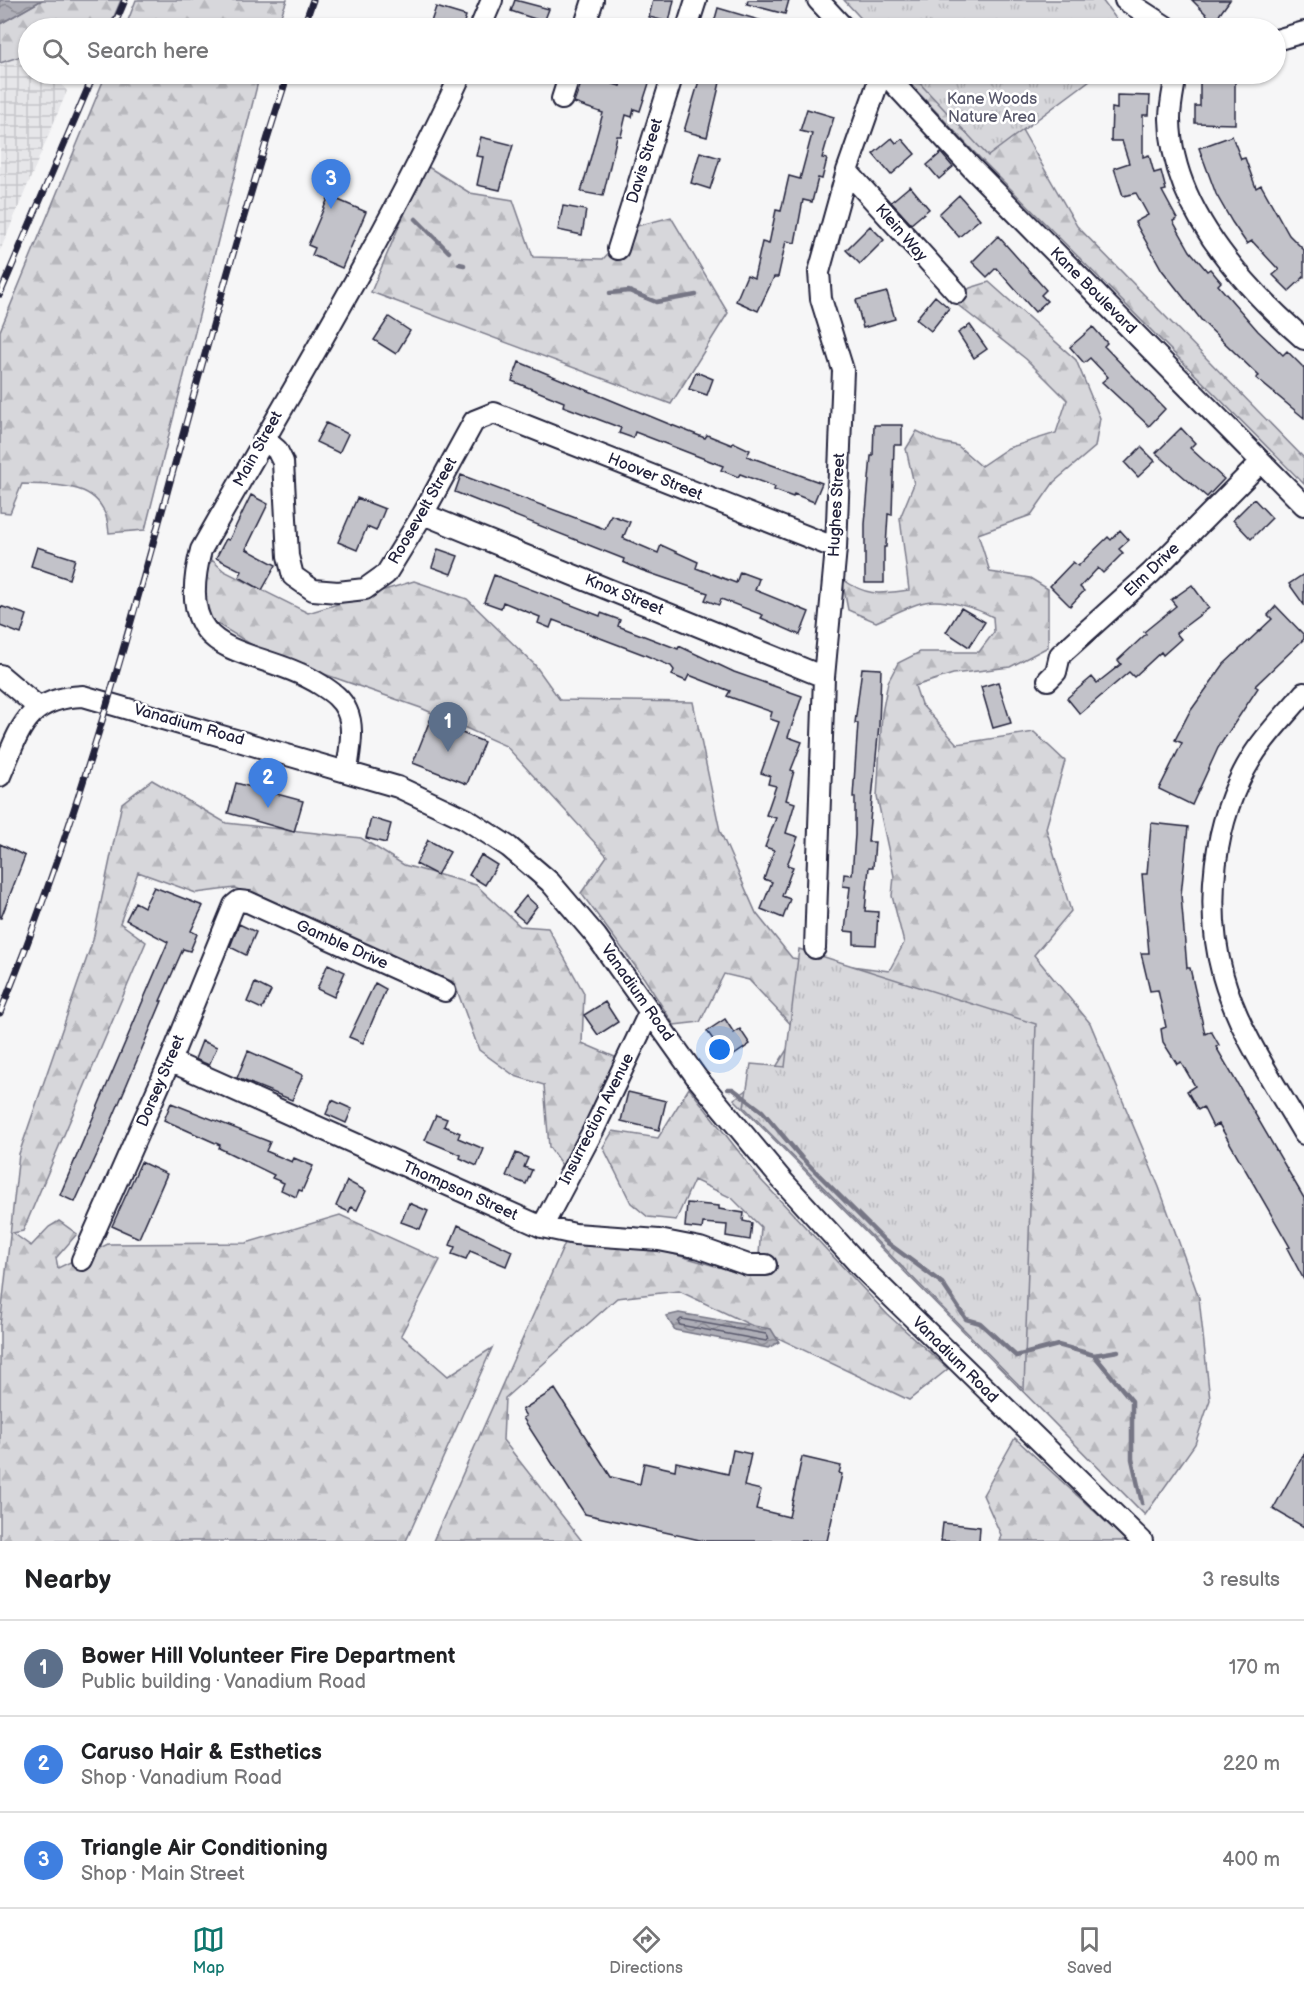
<!DOCTYPE html>
<html lang="en">
<head>
<meta charset="utf-8">
<style>
	body { margin:0; font-family:"Balsamiq Sans",sans-serif; background:#f6f6f6; color:#202124 }
	.you { position:absolute; left:720px; top:1050px; width:21px; height:21px; margin:-15px; border:4px solid #fff; border-radius:50%; background:#1a73e8; box-shadow:0 0 0 9px #1a73e833 }
	.badge { display:grid; place-items:center; width:39px; height:39px; border-radius:50%; background:#0f766e; color:#fff; font-size:20px; font-weight:700 }
	.pin { position:absolute; translate:-50% -50px; filter:drop-shadow(0 2px 3px #0008) }
	.pin::after { content:''; position:absolute; top:32px; width:21px; height:18px; background:inherit; clip-path:polygon(0 0,100% 0,50% 100%) }
	.list { margin:0; padding:0; list-style:none }
	h2 { display:flex; justify-content:space-between; align-items:center; height:78px; margin:0; padding:0 24px; font-size:26px }
	h2 small { font-size:20px; font-weight:400; color:#757577 }
	.list li { display:grid; grid-template-columns:39px 1fr auto; gap:18px; align-items:center; box-sizing:border-box; height:96px; padding:0 24px; border-top:2px solid #e0e0e0 }
	.list b { display:block; font-size:22px; white-space:nowrap }
	.list p { margin:0; font-size:20px; white-space:nowrap; color:#757577 }
	.list em { font-size:20px; font-style:normal; color:#757577 }
	.icon { flex:none; width:33px; height:33px; fill:none; stroke:currentColor; stroke-width:2; stroke-linecap:round; stroke-linejoin:round }
	.map { position:relative; flex:none; width:1304px; height:1541px; overflow:hidden }
	.search { position:absolute; background:#fff; box-shadow:0 2px 4px #0004; left:18px; right:18px; top:18px; height:66px; display:flex; align-items:center; gap:15px; box-sizing:border-box; padding:0 21px; border-radius:33px; color:#757577; font-size:22px }
	.sheet { height:366px; background:#fff }
	nav { display:flex; justify-content:space-around; align-items:center; box-sizing:border-box; height:84px; border-top:2px solid #e0e0e0; background:#fff; font-size:16px; color:#757577 }
	nav a { display:grid; justify-items:center; gap:3px }
	nav .on { color:#0f766e }
	.map>svg:first-child { display:block }
</style>
</head>
<body>
<div class="map">
<svg width="1304" height="1541" viewBox="0 0 1304 1541">
	<defs>
		<pattern id="industrial-grid" width="8" height="8" patternUnits="userSpaceOnUse" patternTransform="scale(1.5)"><rect width="8" height="8" fill="#e6e6e9"/><path d="M0 4h8M4 0v8" fill="none" stroke="#c5c5c9"/></pattern>
		<pattern id="forest-firs" width="22" height="20" patternUnits="userSpaceOnUse" patternTransform="scale(1.5)"><rect width="22" height="20" fill="#d7d7db"/><path d="M5 1l3.5 6h-7zM16 11l3.5 6h-7z" fill="#b8b8bd"/></pattern>
		<pattern id="park-tufts" width="24" height="20" patternUnits="userSpaceOnUse" patternTransform="scale(1.5)"><rect width="24" height="20" fill="#d7d7db"/><path d="M3 7l-1-3M5 7V3M7 7l1-3M15 17l-1-3M17 17v-4M19 17l1-3" fill="none" stroke="#b8b8bd"/></pattern>
		<pattern id="water-waves" width="16" height="10" patternUnits="userSpaceOnUse" patternTransform="scale(1.5)"><rect width="16" height="10" fill="#aeaeb7"/><path d="M0 5q4-4 8 0t8 0" fill="none" stroke="#8d8d96"/></pattern>
	</defs>
	<rect width="100%" height="100%" fill="#f6f6f7"/>
	<filter id="ink" filterUnits="userSpaceOnUse"><feTurbulence type="fractalNoise" baseFrequency=".0167" numOctaves="2"/><feDisplacementMap in="SourceGraphic" scale="12" xChannelSelector="R" yChannelSelector="G"/><feConvolveMatrix kernelMatrix="1 2 1 2 8 2 1 2 1" color-interpolation-filters="sRGB"/></filter>
	<g filter="url(#ink)">
		<!-- industrial -->
		<path fill="url(#industrial-grid)" d="M28,54V74H52L67,91L0,251V63Z"/>
		<!-- forest -->
		<path fill="url(#forest-firs)" stroke="#7c7c8b" stroke-width="1.5" d="M42,0H121L109,28H28V54L0,63V24Z
			M136,0H287L276,28H125Z
			M106,74H260L145,530L109,533C106,482 63,485 22,484L10,513L0,512V331Z
			M901,74H1091L1017,121L1077,226L1304,458V484L973,151Z
			M425,165L470,193L513,200L533,257L603,259L633,227L671,217L728,313L671,404L371,292Z
			M989,282L1076,360L1100,418L1095,447L1054,482L1031,515L978,534L990,572L1030,578L1048,589V647L1010,667L953,674L915,686L921,704L957,744L1034,732L1065,761L1046,828L1071,911L1034,955L1090,1023L1159,1187L1199,1298L1210,1400L1195,1444L1145,1515L734,1099L773,1072L798,1032L749,980L724,974L700,1022L674,1025L644,978L581,893L607,856L506,746L421,708L267,654L211,620L199,578L212,560L224,571L308,613L414,581L467,599L535,665L560,700L693,702L720,831L756,913L792,958L889,971L904,943L892,896L894,876L877,797L882,713L888,682L898,663L920,652H979L994,632L993,617C976,608 944,598 925,602C909,605 891,616 876,622L848,610L842,579C868,597 879,594 909,590L900,518L914,484L906,449L917,431L937,441L958,446L981,466L1008,448L1056,433L1067,400L1026,359L954,302L970,288Z
			M152,780L226,823L361,838L404,865L476,885L520,926L548,928L584,993L582,1043L617,1058L564,1168L549,1147L544,1085L515,1076L479,1050L454,982L235,888L196,893L138,872L120,923L146,942L23,1231L13,1233L31,1246L49,1227L59,1221L77,1234L56,1258L58,1268L108,1244L246,1243L340,1215L440,1260L401,1335L448,1376L492,1348L406,1541H0V1326L19,1154L93,940L122,803Z
			M689,1088L761,1180L888,1315L948,1369L909,1400L679,1291L617,1298L505,1398L503,1440L582,1541H433L565,1243L659,1250L750,1276L758,1269L761,1227L732,1198L694,1180L676,1220L648,1217L631,1203L603,1147L613,1131L658,1138Z
			M1015,1438L1119,1534L1126,1541H999L1001,1535L983,1495Z"/>
		<!-- park -->
		<path fill="url(#park-tufts)" stroke="#7c7c8b" stroke-width="1.5" d="M844,0H1102L1123,28H870Z
			M911,74H1098L988,156Z
			M799,949L1036,1024L1024,1390L744,1107L751,1064L785,1067Z"/>
		<!-- water -->
		<path fill="url(#water-waves)" stroke="#767685" stroke-width="1.5" d="M0,0H42L0,24Z
			M679,1313L771,1329L779,1342L768,1348L675,1330L666,1316Z"/>
		<g fill="none" stroke-linecap="round" stroke-linejoin="round">
			<!-- shore -->
			<path stroke="#5a5a6d" stroke-width="1.5" d="M681,1319L766,1334L769,1339L766,1341L680,1325L678,1322Z"/>
			<!-- stream -->
			<path stroke="#767685" stroke-width="4.5" d="M416,219L449,252
				M459,264L464,265
				M610,293L629,291L656,302L696,295
				M728,1089H733L762,1111L801,1157L885,1241L942,1283L966,1319L980,1323L1016,1356L1058,1345L1094,1355L1118,1351
				M1094,1355L1132,1401V1459L1142,1503"/>
		</g>
		<!-- building -->
		<path fill="#c2c2c9" stroke="#22223b" stroke-width="1.5" d="M515,0L549,9L544,22L511,11Z
			M653,0H674L669,22L649,17Z
			M748,0H789L785,14L747,4Z
			M1192,0H1230L1214,22Z
			M436,7L466,16L462,28H429Z
			M718,8L776,25V28L713,26Z
			M637,74H652L640,111L634,109L632,117L626,115L621,136H617L603,196L581,192L603,113L574,103L584,75L620,86L622,78L635,82Z
			M701,74H722L707,137L684,131Z
			M1200,79L1235,80V124L1195,123V106H1200Z
			M1117,95L1150,96L1149,115H1143V157L1149,155L1154,173L1161,171L1166,190L1162,191L1177,219L1173,221L1190,251L1207,271L1210,269L1221,282L1218,285L1258,331L1283,355L1287,351L1304,368V418L1256,378L1259,376L1202,321L1162,270L1135,222L1148,215L1136,193L1123,196L1114,168L1129,163L1122,141H1111L1112,108L1117,109Z
			M807,109L834,117L822,158L827,159L822,179L818,178L812,202L803,200L795,243L786,241L778,277H774L758,311L736,301L747,275L754,278L762,242L769,244L776,210L781,211L789,176L800,179L812,134L800,131Z
			M1232,136L1241,159L1245,158L1256,188L1261,185L1289,235L1304,250V277L1289,291L1273,275L1279,270L1252,241L1247,244L1232,222L1216,194L1199,148Z
			M481,137L513,145L500,190L477,185L483,157L476,156Z
			M892,138L896,143L902,139L915,154L891,175L873,154Z
			M700,152L720,158L710,189L691,183Z
			M941,153L953,167L939,179L927,165Z
			M910,186L929,209L911,224L891,202Z
			M959,195L980,219L959,237L939,214Z
			M329,196L366,212L342,268L312,255L315,248L308,245Z
			M563,206L586,210L582,235L558,230Z
			M870,226L884,240L860,264L846,250Z
			M998,236L1046,290L1041,295L1047,301L1035,312L996,268L987,277L972,262Z
			M887,292L895,319L863,328L856,300Z
			M935,296L949,308L931,331L916,319Z
			M389,317L410,331L396,354L374,340Z
			M970,325L987,349L974,358L958,333Z
			M1093,327L1107,343L1104,346L1165,409L1149,426L1102,382L1108,377L1090,358L1084,363L1070,347Z
			M519,362L669,424L705,438L707,435L732,445L733,442L750,450L747,456L822,483L814,502L794,494L793,497L774,490L775,487L740,474L738,477L721,470L723,466L635,432L633,438L619,433L621,428L563,406L564,402L512,381Z
			M696,372L713,379L707,395L689,389Z
			M326,423L348,434L339,453L316,442Z
			M874,425H902V445H894L892,515L888,514L886,547H884V583H865V524L871,456H873Z
			M1181,428L1195,443L1190,448L1224,479L1207,497L1156,453Z
			M1141,447L1155,461L1138,477L1125,463Z
			M461,475L605,529L611,515L630,522L623,538L658,553L661,545L698,562L696,568L736,583L740,572L759,579L755,590L809,612L800,635L761,618L763,615L721,599L719,605L705,600L708,593L641,570L623,562L624,559L455,492Z
			M251,495L268,504L246,549L276,565L262,590L239,577L242,571L216,558L226,539L229,540Z
			M357,498L385,509L376,531L367,527L357,550L338,542Z
			M1254,499L1272,518L1251,539L1233,520Z
			M1120,530L1129,540L1119,549L1123,553L1103,573L1098,568L1080,587L1084,591L1070,606L1050,586L1073,562L1078,566L1108,537L1111,540Z
			M37,547L75,559L69,579L31,566Z
			M438,549L458,556L451,574L432,567Z
			M1304,574V605L1289,584Z
			M494,575L600,616L601,613L620,620L618,626L678,649L679,646L734,672L802,696L788,737L802,742L791,770L794,771L786,800L795,803L786,833L798,837L787,865L793,867L782,896L790,899L783,918L761,909L772,882L764,879L774,850L765,847L776,818L766,815L776,786L768,784L770,776L761,773L779,722L770,719L772,712L727,696L730,691L689,675L686,681L672,675L674,670L671,666L645,655L553,620L550,628L538,623L540,617L503,602L501,608L484,602Z
			M1192,585L1209,608L1176,633L1181,639L1163,655L1161,652L1134,677L1129,672L1080,714L1067,698L1092,677L1097,683L1121,664L1118,660L1146,634L1144,632L1176,606L1171,600Z
			M0,606L27,615L21,634L0,626Z
			M1276,606L1304,635V639L1255,686L1258,688L1218,748L1192,805L1159,789L1182,743L1175,740L1189,713L1224,664L1272,619L1268,615Z
			M961,608L985,622L969,647L946,632Z
			M862,668L881,669L879,725L868,842H875L873,867H869L865,911L878,912L876,945L854,944V932L845,931L850,887L843,886L844,874L852,875L855,835V797H853L858,723H855Z
			M998,682L1011,723L993,728L981,687Z
			M430,720L484,742L467,784L413,763Z
			M236,783L303,801L294,832L228,813Z
			M371,818L391,824L386,843L366,838Z
			M1151,823L1188,827L1181,895L1187,968H1190L1205,1034L1211,1031L1219,1045L1216,1047L1304,1198V1280L1287,1248L1290,1247L1219,1124L1213,1127L1203,1107L1198,1110L1187,1091L1195,1086L1181,1062L1177,1064L1163,1042L1161,1029L1166,1027L1158,990L1150,991L1141,953H1149L1142,874H1147Z
			M428,840L450,852L437,875L416,864Z
			M0,844L25,856L1,918H0Z
			M481,855L497,865L485,885L469,875Z
			M154,887L203,906L191,931L197,934L190,951L183,949L160,1001H162L100,1148L75,1202L60,1195L168,942L126,920L135,902L144,907Z
			M526,896L537,906L525,922L513,912Z
			M239,924L256,932L246,955L230,947Z
			M328,964L345,972L334,997L317,989Z
			M255,983L271,991L262,1009L247,1002Z
			M375,983L386,989L363,1043L349,1037Z
			M605,1002L618,1022L598,1035L584,1015Z
			M725,1019L734,1033L740,1029L750,1044L727,1060L707,1031Z
			M202,1041L217,1047L209,1065L195,1059Z
			M248,1051L303,1075L292,1100L237,1078Z
			M628,1092L666,1101L659,1130L621,1121Z
			M332,1100L352,1109L346,1123L326,1114Z
			M171,1103L270,1142L266,1151L292,1162L294,1158L313,1166L302,1191L299,1190L296,1197L281,1190L284,1183L272,1178L274,1175L219,1148L220,1145L164,1120Z
			M436,1115L447,1119L444,1126L460,1133L458,1138L484,1149L477,1166L460,1158L461,1155L425,1140Z
			M516,1153L528,1158L524,1167L532,1170L526,1184L506,1176Z
			M141,1162L167,1174L139,1238L112,1226Z
			M347,1181L366,1191L357,1210L351,1207L349,1212L336,1206Z
			M409,1203L428,1211L420,1229L401,1222Z
			M687,1203L719,1206V1209L744,1213L743,1221L752,1223L750,1240L726,1236L727,1225L703,1223L702,1229L685,1227Z
			M458,1225L512,1251L506,1266L470,1251L466,1259L452,1254L455,1247L450,1245Z
			M555,1389L611,1477L640,1484L644,1463L675,1470L676,1462L728,1474L733,1450L751,1454L744,1486L761,1490L756,1509L789,1517L802,1457L841,1466L839,1473L842,1474L827,1541H704L585,1514L523,1418L526,1416L522,1410Z
			M1304,1454V1527L1273,1509Z
			M943,1523L980,1527L979,1541H941Z"/>
		<g fill="none" stroke-linecap="round" stroke-linejoin="round">
			<defs>
				<path id="minor" d="M818,0L844,28
					M1125,0L1168,28
					M480,28L492,0
					M584,28L593,0
					M687,28L696,0
					M1276,40L1304,32
					M885,74L972,168L1304,505
					M1176,74C1174,88 1170,104 1170,119C1171,206 1242,285 1304,339
					M562,99L570,74
					M847,171L957,293
					M618,249L673,74
					M264,439L277,450L283,462L288,556L293,576L313,590L338,592L365,589L386,574L423,514L474,421L494,413L836,548
					M423,514L824,677
					M0,675L38,707
					M1048,680L1056,672L1060,655L1151,573L1261,462
					M1304,693C1287,714 1266,734 1252,757C1213,820 1204,905 1223,976C1239,1033 1275,1084 1304,1134
					M347,771C349,753 355,728 347,711C342,699 332,692 321,685C255,643 171,666 201,550C290,393 386,238 461,74
					M0,776C20,730 25,698 83,696L398,787L466,819L509,847L550,882L596,936L697,1078L781,1179L862,1268L1142,1541
					M815,948L824,677L836,548L843,370L821,299L819,272L847,171L881,74
					M170,1061L542,1227L575,1234L659,1240L700,1248L748,1265H766
					M542,1227L594,1129L650,1011
					M82,1260L170,1061L234,905L239,901L248,902L445,991"/>
			</defs>
			<!-- minor casing -->
			<use href="#minor" stroke="#22223b" stroke-width="24"/>
			<!-- minor -->
			<use href="#minor" stroke="#fff" stroke-width="20"/>
			<defs>
				<path id="rail" d="M113,28L125,0
					M303,28L313,0
					M0,294L94,74
					M0,1013C124,710 186,385 288,74"/>
			</defs>
			<!-- rail casing -->
			<use href="#rail" stroke="#22223b" stroke-width="7"/>
			<!-- rail -->
			<use href="#rail" stroke="#fff" stroke-width="4.5" stroke-dasharray="14" stroke-linecap="butt"/>
		</g>
	</g>
	<g text-anchor="middle" dominant-baseline="central" stroke-width="5" stroke-linejoin="round" paint-order="stroke">
		<!-- park labels -->
		<g font-size="16" fill="#58586b" stroke="#fff">
			<text x="992" y="99">Kane Woods<tspan x="992" dy="18">Nature Area</tspan></text>
		</g>
		<!-- street labels -->
		<g font-size="16" fill="#22223b" stroke="#fff">
			<text transform="translate(645 161) rotate(-73)">Davis Street</text>
			<text transform="translate(901 233) rotate(49)">Klein Way</text>
			<text transform="translate(1093 291) rotate(45)">Kane Boulevard</text>
			<text transform="translate(258 449) rotate(-61)">Main Street</text>
			<text transform="translate(655 477) rotate(22)">Hoover Street</text>
			<text transform="translate(837 505) rotate(-87)">Hughes Street</text>
			<text transform="translate(423 511) rotate(-60)">Roosevelt Street</text>
			<text transform="translate(1152 570) rotate(-44)">Elm Drive</text>
			<text transform="translate(624 595) rotate(22)">Knox Street</text>
			<text transform="translate(189 725) rotate(16)">Vanadium Road</text>
			<text transform="translate(342 945) rotate(24)">Gamble Drive</text>
			<text transform="translate(637 993) rotate(55)">Vanadium Road</text>
			<text transform="translate(161 1081) rotate(-67)">Dorsey Street</text>
			<text transform="translate(597 1119) rotate(-63)">Insurrection Avenue</text>
			<text transform="translate(460 1191) rotate(24)">Thompson Street</text>
			<text transform="translate(955 1360) rotate(45)">Vanadium Road</text>
		</g>
	</g>
</svg>
<div class="you"></div>
<div class="pin badge" style="left:448px;top:752px;background:#5c6f8a">1</div>
<div class="pin badge" style="left:268px;top:808px;background:#3f7fe0">2</div>
<div class="pin badge" style="left:331px;top:209px;background:#3f7fe0">3</div>
<div class="search"><svg class="icon" aria-label="search" viewBox="0 0 24 24"><circle cx="10" cy="10" r="6"/><path d="M15 15l6 6"/></svg>Search here</div>
</div>
<section class="sheet">
<h2>Nearby<small>3 results</small></h2>
<ul class="list">
<li><span class="badge" style="background:#5c6f8a">1</span><div><b>Bower Hill Volunteer Fire Department</b><p>Public building · Vanadium Road</p></div><em>170 m</em></li>
<li><span class="badge" style="background:#3f7fe0">2</span><div><b>Caruso Hair &amp; Esthetics</b><p>Shop · Vanadium Road</p></div><em>220 m</em></li>
<li><span class="badge" style="background:#3f7fe0">3</span><div><b>Triangle Air Conditioning</b><p>Shop · Main Street</p></div><em>400 m</em></li>
</ul>
</section>
<nav>
<a class="on"><svg class="icon" aria-label="map" viewBox="0 0 24 24"><path d="M3 6l6-2 6 2 6-2v14l-6 2-6-2-6 2zM9 4v14M15 6v14"/></svg>Map</a>
<a><svg class="icon" aria-label="directions" viewBox="0 0 24 24"><path d="M12 3l9 9-9 9-9-9zM9 14v-3h6M13 9l2 2-2 2"/></svg>Directions</a>
<a><svg class="icon" aria-label="saved" viewBox="0 0 24 24"><path d="M7 4h10v16l-5-4-5 4z"/></svg>Saved</a>
</nav>
</body>
</html>
